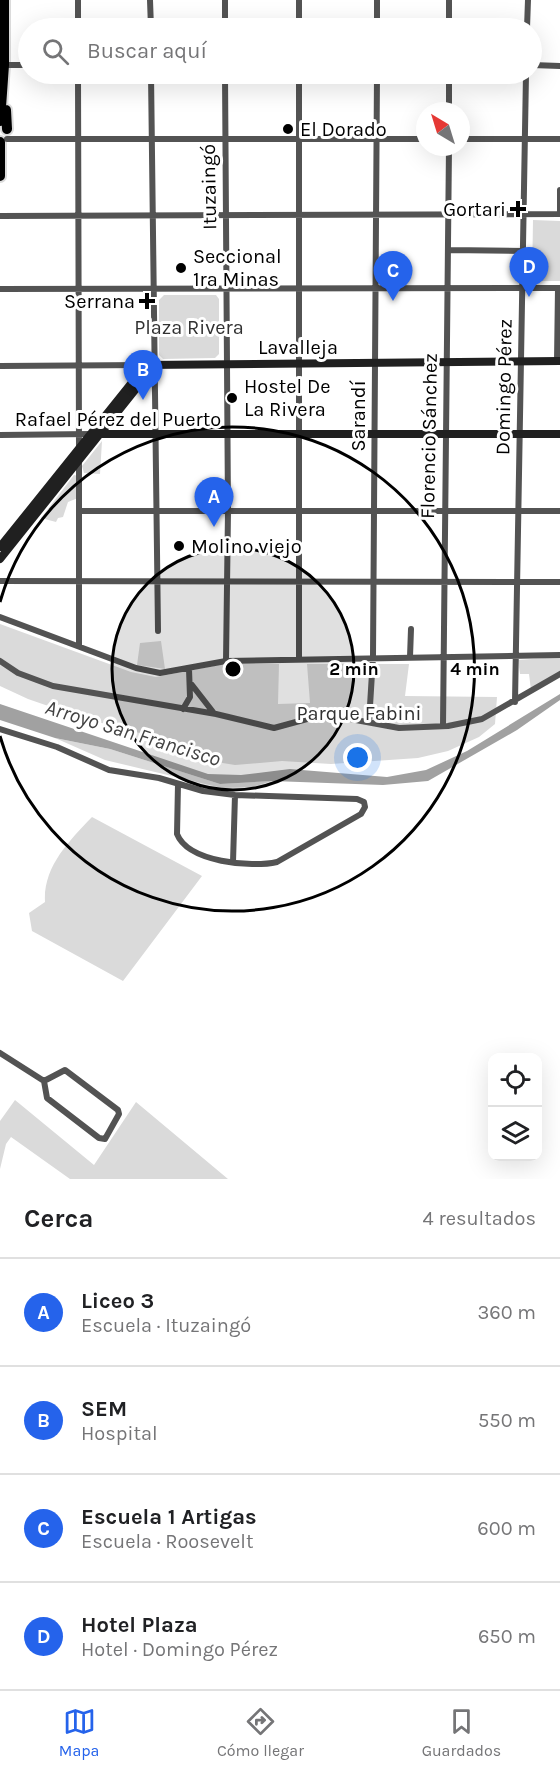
<!DOCTYPE html>
<html lang="es">
<head>
<meta charset="utf-8">
<style>
	body { margin:0; font-family:Karla,sans-serif; background:#f6f6f6; color:#202124 }
	.controls { position:absolute; right:18px; bottom:18px; display:grid; overflow:hidden; border-radius:12px; box-shadow:0 6px 24px #0002 }
	.controls button { width:54px; height:54px; display:grid; place-items:center; padding:0; border:0; border-bottom:2px solid #e0e0e0; background:#fff; color:#202124; font:30px sans-serif }
	.compass { position:absolute; left:416px; top:102px; width:54px; height:54px; border-radius:50%; background:#fff; box-shadow:0 6px 24px #0002; rotate:322deg }
	.you { position:absolute; left:358px; top:758px; width:21px; height:21px; margin:-15px; border:4px solid #fff; border-radius:50%; background:#1a73e8; box-shadow:0 0 0 9px #1a73e833 }
	.badge { display:grid; place-items:center; width:39px; height:39px; border-radius:50%; background:#2563eb; color:#fff; font-size:20px; font-weight:700 }
	.pin { position:absolute; translate:-50% -50px; filter:drop-shadow(0 2px 3px #0008) }
	.pin::after { content:''; position:absolute; top:32px; width:21px; height:18px; background:inherit; clip-path:polygon(0 0,100% 0,50% 100%) }
	.list { margin:0; padding:0; list-style:none }
	h2 { display:flex; justify-content:space-between; align-items:center; height:78px; margin:0; padding:0 24px; font-size:26px }
	h2 small { font-size:20px; font-weight:400; color:#757577 }
	.list li { display:grid; grid-template-columns:39px 1fr auto; gap:18px; align-items:center; box-sizing:border-box; height:108px; padding:0 24px; border-top:2px solid #e0e0e0 }
	.list b { display:block; font-size:22px; white-space:nowrap }
	.list p { margin:0; font-size:20px; white-space:nowrap; color:#757577 }
	.list em { font-size:20px; font-style:normal; color:#757577 }
	.icon { flex:none; width:33px; height:33px; fill:none; stroke:currentColor; stroke-width:2; stroke-linecap:round; stroke-linejoin:round }
	.map { position:relative; flex:none; width:560px; height:1179px; overflow:hidden }
	.search { position:absolute; background:#fff; box-shadow:0 6px 24px #0002; left:18px; right:18px; top:18px; height:66px; display:flex; align-items:center; gap:15px; box-sizing:border-box; padding:0 21px; border-radius:33px; color:#757577; font-size:22px }
	.sheet { height:510px; background:#fff }
	nav { display:flex; justify-content:space-around; align-items:center; box-sizing:border-box; height:84px; border-top:2px solid #e0e0e0; background:#fff; font-size:16px; color:#757577 }
	nav a { display:grid; justify-items:center; gap:3px }
	nav .on { color:#2563eb }
	.map>svg:first-child { display:block }
</style>
</head>
<body>
<div class="map">
<svg width="560" height="1179" viewBox="0 0 560 1179">
	<rect width="100%" height="100%" fill="#fff"/>
	<!-- green -->
	<path fill="#dadada" d="M533,220L560,221V281H532Z
		M164,295H216L219,299V354L215,358L163,359L159,355V300Z
		M102,441L100,474L84,473L82,466Z
		M74,475L78,476V498L68,502L63,517L58,518L56,522L41,518Z
		M0,624L131,672L156,677L224,664H279L278,704L310,703L307,664H409L405,696L497,697L495,724L479,737L448,751L418,758L331,764L282,761L235,765L192,758L166,740L83,718L28,699L0,686Z
		M161,641L165,669L137,665L140,643Z
		M560,657V672L531,690L529,674H520L518,660Z
		M55,738L110,749L220,784L272,781L252,787L222,788L105,760Z
		M92,817L202,876L123,981L32,931L29,913L45,902C43,867 69,841 92,817Z
		M15,1100L94,1165L136,1102L228,1179H70L11,1137L6,1144L0,1169V1121Z"/>
	<!-- water -->
	<path fill="#a1a1a1" d="M560,694V700L517,730L428,781L383,785L272,781L220,784L110,749L55,738L0,720V704L208,774L241,775L290,769L387,777L426,770L467,751Z"/>
	<g fill="none" stroke-linecap="round" stroke-linejoin="round">
		<defs>
			<path id="trunk" d="M6,110L7,129
				M0,121L4,65V0
				M0,176V142"/>
		</defs>
		<!-- trunk casing -->
		<use href="#trunk" stroke="#dbdbdb" stroke-width="14"/>
		<!-- minor -->
		<path stroke="#535353" stroke-width="6" d="M78,0V28
			M150,0L151,28
			M225,0V28
			M299,0V28
			M377,28V0
			M449,28V0
			M527,28L528,0
			M2,65H28
			M532,65L560,66
			M78,74L79,448
			M151,74L158,631
			M225,74L228,511L226,661
			M299,74V658
			M449,111V74
			M7,139H425
			M461,139H560
			M560,214V190
			M0,216L560,214
			M448,250L523,251
			M0,289L560,288
			M557,361L558,288
			M0,366L146,365
			M0,435L91,434
			M79,461V646
			M79,511H560
			M0,581L560,582
			M0,617L136,668L160,673L226,661L560,655
			M410,657L411,629
			M0,661L18,673L53,686L216,714L274,728L318,716L345,718L399,728L448,726L482,719L560,674
			M192,685L213,712
			M515,702L526,74
			M183,709L190,697L189,669
			M369,722L373,657L377,74
			M443,726L449,147
			M0,729L57,747L109,770L159,778L203,791L235,795L357,799L364,802L365,807L361,814L277,862C251,868 188,862 177,834L178,784
			M233,862L235,795
			M0,1053L44,1081L47,1098L99,1138L105,1139L119,1114L118,1110L65,1070L44,1081"/>
		<!-- secondary -->
		<path stroke="#202020" stroke-width="8" d="M91,434H560
			M0,547L146,365L560,361
			M0,559L155,365"/>
		<!-- trunk -->
		<use href="#trunk" stroke="#000" stroke-width="10"/>
	</g>
	<!-- distance rings -->
	<circle cx="233" cy="669" r="121" fill="#000" fill-opacity=".12"/>
	<g fill="none" stroke="#000" stroke-width="3">
		<circle cx="233" cy="669" r="121"/>
		<path d="M0 602A242 242 0 1 1 0 736"/>
	</g>
	<!-- markers -->
	<g fill="#000" stroke="#fff" stroke-width="2">
		<circle cx="288" cy="129" r="6"/>
		<path d="M515 200h6v6h6v6h-6v6h-6v-6h-6v-6h6z"/>
		<circle cx="181" cy="268" r="6"/>
		<path d="M144 292h6v6h6v6h-6v6h-6v-6h-6v-6h6z"/>
		<circle cx="232" cy="398" r="6"/>
		<circle cx="179" cy="546" r="6"/>
	</g>
	<g text-anchor="middle" dominant-baseline="central" stroke-width="6" stroke-linejoin="round" paint-order="stroke">
		<!-- poi labels -->
		<g font-size="20" fill="#000" stroke="#fff" text-anchor="start">
			<text x="300" y="129">El Dorado</text>
			<text x="506" y="209" text-anchor="end">Gortari</text>
			<text x="193" y="256">Seccional<tspan x="193" dy="23">1ra Minas</tspan></text>
			<text x="135" y="301" text-anchor="end">Serrana</text>
			<text x="244" y="386">Hostel De<tspan x="244" dy="23">La Rivera</tspan></text>
			<text x="191" y="546">Molino viejo</text>
		</g>
		<!-- street labels -->
		<g font-size="20" fill="#000" stroke="#fff">
			<text transform="translate(209 187) rotate(-91)">Ituzaingó</text>
			<text x="298" y="347">Lavalleja</text>
			<text transform="translate(504 387) rotate(-89)">Domingo Pérez</text>
			<text transform="translate(358 416) rotate(-90)">Sarandí</text>
			<text x="118" y="419">Rafael Pérez del Puerto</text>
			<text transform="translate(429 436) rotate(-89)">Florencio Sánchez</text>
		</g>
		<!-- park labels -->
		<g font-size="20" fill="#313131" stroke="#fff">
			<text x="189" y="327">Plaza Rivera</text>
			<text x="359" y="713">Parque Fabini</text>
		</g>
		<!-- water labels -->
		<g font-size="21" font-style="italic" fill="#424242" stroke="#fff">
			<text transform="translate(133 733) rotate(17)">Arroyo San Francisco</text>
		</g>
	</g>
	<circle cx="233" cy="669" r="9" fill="#000" stroke="#fff" stroke-width="3"/>
	<g font-size="18" text-anchor="middle" font-weight="bold" fill="#000" stroke="#fff" stroke-width="6" stroke-linejoin="round" paint-order="stroke">
		<text x="354" y="675">2 min</text>
		<text x="475" y="675">4 min</text>
	</g>
</svg>
<div class="controls">
<button><svg class="icon" aria-label="locate" viewBox="0 0 24 24"><circle cx="12" cy="12" r="6"/><path d="M12 2v4M12 18v4M2 12h4M18 12h4"/></svg></button>
<button><svg class="icon" aria-label="layers" viewBox="0 0 24 24"><path d="M12 4l9 5-9 5-9-5zM3 14l9 5 9-5"/></svg></button>
</div>
<svg class="compass" viewBox="-18 -18 36 36"><path d="M0-13l5 13h-10z" fill="#e53935"/><path d="M0 13l5-13h-10z" fill="#757577"/></svg>
<div class="you"></div>
<div class="pin badge" style="left:214px;top:527px">A</div>
<div class="pin badge" style="left:143px;top:400px">B</div>
<div class="pin badge" style="left:393px;top:301px">C</div>
<div class="pin badge" style="left:529px;top:297px">D</div>
<div class="search"><svg class="icon" aria-label="search" viewBox="0 0 24 24"><circle cx="10" cy="10" r="6"/><path d="M15 15l6 6"/></svg>Buscar aquí</div>
</div>
<section class="sheet">
<h2>Cerca<small>4 resultados</small></h2>
<ul class="list">
<li><span class="badge">A</span><div><b>Liceo 3</b><p>Escuela · Ituzaingó</p></div><em>360 m</em></li>
<li><span class="badge">B</span><div><b>SEM</b><p>Hospital</p></div><em>550 m</em></li>
<li><span class="badge">C</span><div><b>Escuela 1 Artigas</b><p>Escuela · Roosevelt</p></div><em>600 m</em></li>
<li><span class="badge">D</span><div><b>Hotel Plaza</b><p>Hotel · Domingo Pérez</p></div><em>650 m</em></li>
</ul>
</section>
<nav>
<a class="on"><svg class="icon" aria-label="map" viewBox="0 0 24 24"><path d="M3 6l6-2 6 2 6-2v14l-6 2-6-2-6 2zM9 4v14M15 6v14"/></svg>Mapa</a>
<a><svg class="icon" aria-label="directions" viewBox="0 0 24 24"><path d="M12 3l9 9-9 9-9-9zM9 14v-3h6M13 9l2 2-2 2"/></svg>Cómo llegar</a>
<a><svg class="icon" aria-label="saved" viewBox="0 0 24 24"><path d="M7 4h10v16l-5-4-5 4z"/></svg>Guardados</a>
</nav>
</body>
</html>
